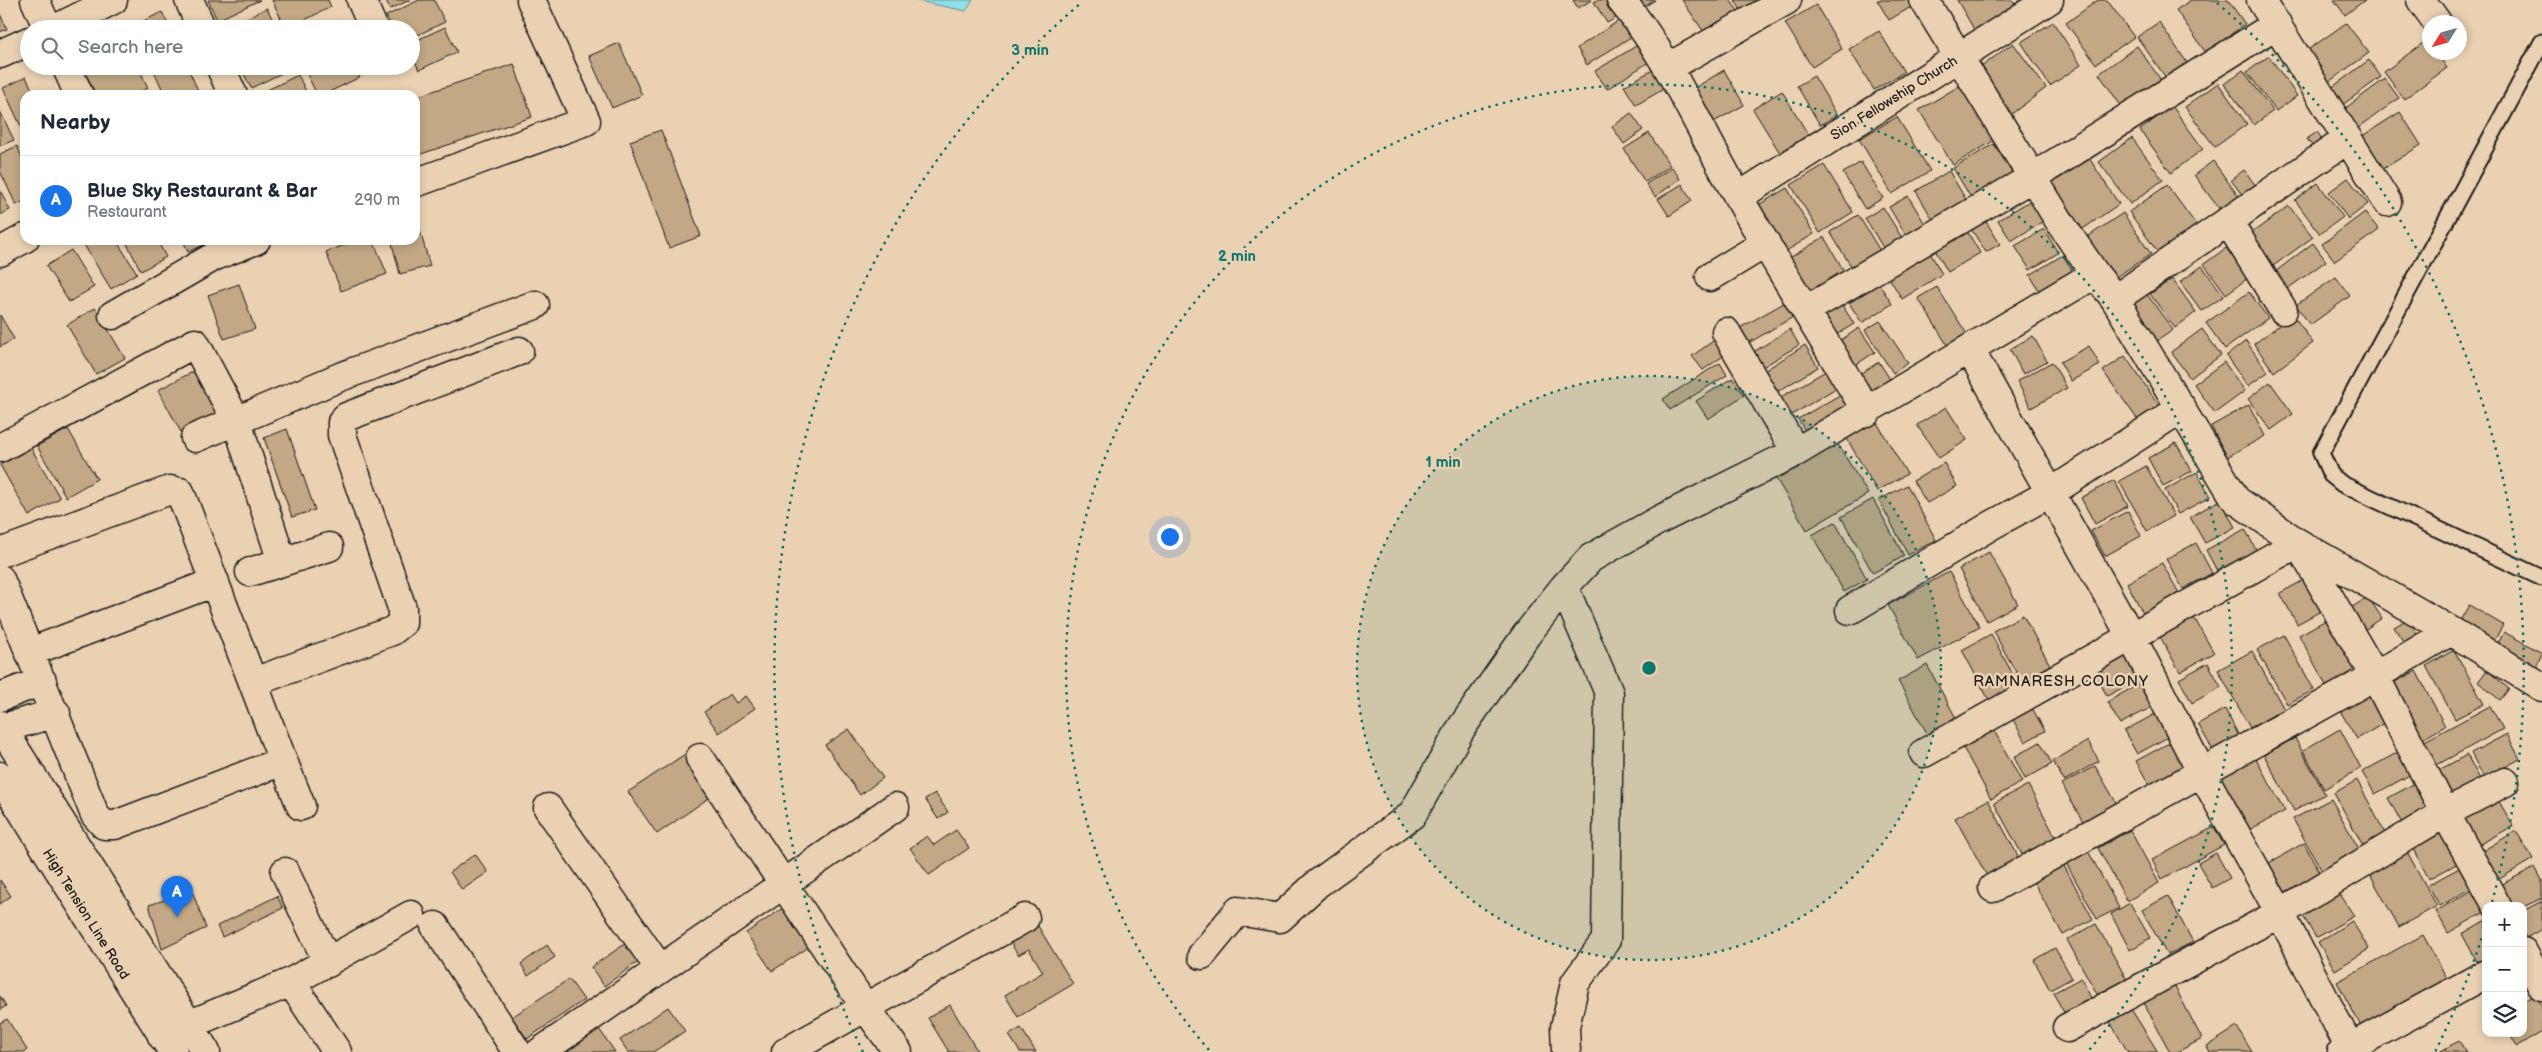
<!DOCTYPE html>
<html lang="en">
<head>
<meta charset="utf-8">
<style>
	body { margin:0; font-family:"Balsamiq Sans",sans-serif; background:#f6f6f7; color:#1f2937 }
	.controls { position:absolute; right:15px; bottom:15px; display:grid; overflow:hidden; border-radius:10px; box-shadow:0 2px 8px #0003 }
	.controls button { width:45px; height:45px; display:grid; place-items:center; padding:0; border:0; border-bottom:1px solid #e0e1e3; background:#fff; color:#1f2937; font:25px sans-serif }
	.compass { position:absolute; left:2422px; top:15px; width:45px; height:45px; border-radius:50%; background:#fff; box-shadow:0 2px 8px #0003; rotate:233deg }
	.you { position:absolute; left:1169px; top:536px; width:18px; height:18px; margin:-12px; border:4px solid #fff; border-radius:50%; background:#1a73e8; box-shadow:0 0 0 8px #1a73e833 }
	.badge { display:grid; place-items:center; width:32px; height:32px; border-radius:50%; background:#1a73e8; color:#fff; font-size:16px; font-weight:700 }
	.pin { position:absolute; translate:-50% -41px; filter:drop-shadow(0 1px 2px #0008) }
	.pin::after { content:''; position:absolute; top:26px; width:18px; height:15px; background:inherit; clip-path:polygon(0 0,100% 0,50% 100%) }
	.list { margin:0; padding:0; list-style:none }
	h2 { display:flex; justify-content:space-between; align-items:center; height:65px; margin:0; padding:0 20px; font-size:21px }
	h2 small { font-size:16px; font-weight:400; color:#747a83 }
	.list li { display:grid; grid-template-columns:32px 1fr auto; gap:15px; align-items:center; box-sizing:border-box; height:90px; padding:0 20px; border-top:1px solid #e0e1e3 }
	.list b { display:block; font-size:19px; white-space:nowrap }
	.list p { margin:0; font-size:16px; white-space:nowrap; color:#747a83 }
	.list em { font-size:16px; font-style:normal; color:#747a83 }
	.icon { flex:none; width:28px; height:28px; fill:none; stroke:currentColor; stroke-width:2; stroke-linecap:round; stroke-linejoin:round }
	.map { position:relative; flex:none; width:2542px; height:1052px; overflow:hidden }
	.search { position:absolute; background:#fff; box-shadow:0 2px 8px #0003; left:20px; top:20px; width:400px; height:55px; display:flex; align-items:center; gap:12px; box-sizing:border-box; padding:0 18px; border-radius:28px; color:#747a83; font-size:19px }
	.panel { position:absolute; background:#fff; box-shadow:0 2px 8px #0003; left:20px; top:90px; width:400px; height:155px; border-radius:15px }
	.map>svg:first-child { display:block }
</style>
</head>
<body>
<div class="map">
<svg width="2542" height="1052" viewBox="0 0 2542 1052">
	<rect width="100%" height="100%" fill="#ead1b2"/>
	<filter id="ink" filterUnits="userSpaceOnUse"><feTurbulence type="fractalNoise" baseFrequency=".02" numOctaves="2"/><feDisplacementMap in="SourceGraphic" scale="10" xChannelSelector="R" yChannelSelector="G"/><feConvolveMatrix kernelMatrix="1 2 1 2 8 2 1 2 1" color-interpolation-filters="sRGB"/></filter>
	<g filter="url(#ink)">
		<!-- water -->
		<path fill="#8edfe7" stroke="#609196" d="M913,0H973L966,11Z"/>
		<!-- building -->
		<path fill="#c2a884" stroke="#1c1c1c" d="M208,0H260L217,20Z
			M272,0H328L331,7L286,29Z
			M386,0H410L390,9Z
			M419,0H434L445,22L411,38V29H393L386,16Z
			M1573,0H1592L1578,8Z
			M1597,0H1613L1622,14L1607,23L1594,2Z
			M1625,0H1655L1633,14Z
			M1682,0H1730L1741,15L1708,38Z
			M1735,0H1767L1745,17Z
			M1877,0H1913L1916,4L1889,20Z
			M1957,0H2012L2016,6L1975,31Z
			M2098,0H2107L2134,37L2096,64L2066,23Z
			M2191,0H2228L2245,24L2206,53L2176,10Z
			M2334,0H2365L2345,15Z
			M1816,5L1842,49L1812,67L1785,23Z
			M267,8L277,29H224Z
			M162,12L170,29H132L131,27Z
			M0,14L7,29L0,32Z
			M1623,18L1634,35L1587,65L1577,48Z
			M338,20L342,29H320Z
			M2053,22L2081,65L2050,86L2021,42Z
			M2159,22L2190,67L2169,82L2137,37Z
			M2346,23L2369,53L2320,88L2298,57Z
			M445,27L457,52L419,70L411,53V43Z
			M1879,31L1904,72L1874,90L1849,49Z
			M2427,40L2430,52H2436L2447,68L2404,99L2384,72Z
			M619,43L642,95L612,108L589,56Z
			M1641,43L1652,60L1607,89L1595,71Z
			M2013,43L2046,88L2010,115L1977,70Z
			M2137,46L2163,83L2124,110L2099,74Z
			M2269,56L2297,96L2276,111L2247,72Z
			M2369,60L2381,77L2338,108L2326,92Z
			M514,64L532,117L415,156V97Z
			M82,66H138L148,88L134,95H96Z
			M159,66H187L200,95H165L153,69Z
			M240,66H291L292,68L251,88Z
			M323,66H354L360,77L323,95H317L307,74Z
			M1658,67L1669,86L1636,105L1624,86Z
			M1724,70L1744,105L1712,123L1693,89Z
			M2243,70L2273,111L2254,125L2224,84Z
			M298,75L308,95H257Z
			M1814,76L1837,115L1820,125L1797,86Z
			M26,77L35,95H25V135L3,88Z
			M2385,79L2399,98L2354,131L2340,112Z
			M1966,82L2000,137L1953,165L1919,110Z
			M2218,83L2247,124L2215,147L2185,107Z
			M1782,91L1809,136L1780,153L1753,109Z
			M2172,106L2203,149L2171,173L2140,130Z
			M0,111L14,140L0,146Z
			M2400,112L2421,145L2380,171L2359,138Z
			M1631,113L1643,130L1624,144L1612,127Z
			M1897,117L1930,171L1892,194L1859,139Z
			M661,130L701,236L669,248L630,141Z
			M2317,132L2328,147L2318,154L2307,139Z
			M1649,133L1670,166L1645,182L1624,149Z
			M2132,138L2163,180L2130,204L2099,162Z
			M1994,144L2017,181L1976,206L1953,168Z
			M17,146L25,164V201L16,205L0,171V154Z
			M2089,158L2119,204L2077,233L2046,186Z
			M2213,161L2242,201L2223,214L2194,175Z
			M1861,162L1883,198L1865,209L1843,173Z
			M1824,165L1853,212L1820,233L1791,185Z
			M1672,167L1680,179L1655,197L1646,184Z
			M2244,170L2259,190L2246,200L2231,180Z
			M1949,171L1972,210L1939,230L1916,191Z
			M2348,178L2368,204L2348,219L2329,192Z
			M2318,183L2343,217L2320,234L2295,200Z
			M1682,184L1692,201L1669,216L1658,199Z
			M2167,185L2197,226L2159,254L2129,212Z
			M1787,188L1814,234L1783,253L1755,207Z
			M0,190L10,210L0,215Z
			M1908,196L1930,232L1911,244L1889,207Z
			M2033,199L2045,220L2011,241L1998,220Z
			M2289,206L2313,237L2269,269L2246,237Z
			M1883,207L1905,243L1887,254L1865,218Z
			M2365,212L2379,230L2335,261L2322,244Z
			M415,213L430,266L400,274L391,240H415Z
			M2123,213L2151,254L2110,281L2083,240Z
			M1858,215L1882,254L1854,271L1830,232Z
			M1985,220L2000,244L1986,252L1971,229Z
			M2044,229L2058,253L2030,270L2015,246Z
			M1967,231L1980,253L1948,272L1935,250Z
			M1824,237L1847,276L1811,297L1788,259Z
			M81,240H116L137,273L111,289Z
			M125,240H157L166,257L141,271Z
			M183,240H216L188,252Z
			M358,240H373L387,274L341,291L326,252Z
			M2313,243L2326,261L2283,292L2271,275Z
			M2226,248L2248,278L2226,294L2204,264Z
			M71,250L94,287L69,302L46,266Z
			M1929,251L1942,274L1902,299L1888,276Z
			M2063,255L2076,277L2043,297L2030,275Z
			M2202,266L2224,296L2202,311L2180,282Z
			M2336,277L2350,296L2310,325L2296,305Z
			M2172,279L2196,312L2175,328L2150,294Z
			M239,284L255,329L224,339L208,295Z
			M1879,284L1892,304L1862,323L1849,303Z
			M1937,287L1970,339L1951,351L1918,298Z
			M2249,292L2268,318L2225,349L2206,323Z
			M2146,293L2173,330L2150,346L2124,309Z
			M1837,297L1854,324L1829,339L1811,312Z
			M1784,303L1793,317L1747,344L1738,329Z
			M95,308L125,358L96,374L67,325Z
			M0,315L14,339L0,347Z
			M2293,315L2313,343L2274,372L2254,344Z
			M1880,321L1908,363L1893,373L1865,330Z
			M1859,328L1875,352L1851,368L1835,344Z
			M1790,329L1799,345L1761,368L1752,353Z
			M2202,329L2221,355L2190,378L2171,352Z
			M2033,336L2047,361L2023,374L2010,349Z
			M1716,339L1726,354L1703,370L1692,356Z
			M2246,341L2268,372L2248,386L2226,356Z
			M1805,345L1818,367L1772,395L1759,374Z
			M2089,346L2100,365L2071,381L2060,362Z
			M2125,356L2161,408L2140,423L2103,371Z
			M1879,362L1893,384L1871,397L1858,375Z
			M2052,362L2067,388L2031,408L2017,381Z
			M2224,362L2245,391L2215,413L2194,384Z
			M1720,363L1727,375L1670,410L1663,399Z
			M198,369L221,413L182,434L158,390Z
			M1826,371L1836,388L1790,416L1779,398Z
			M1732,378L1744,395L1708,419L1696,401Z
			M2270,382L2293,414L2271,430L2248,399Z
			M1845,392L1854,407L1807,434L1798,419Z
			M2249,405L2265,436L2227,457L2211,426Z
			M1946,407L1967,440L1939,458L1917,425Z
			M1876,421L1907,474L1877,491L1846,437Z
			M68,429L97,479L66,497L37,446Z
			M287,429L315,510L292,517L264,438Z
			M1836,441L1868,494L1807,530L1775,477Z
			M2176,443L2192,471L2163,486L2148,458Z
			M31,448L60,498L29,516L0,465Z
			M1944,463L1957,486L1927,503L1913,481Z
			M2146,466L2174,516L2147,531L2119,481Z
			M2197,472L2210,497L2178,514L2165,490Z
			M2114,480L2128,506L2095,524L2081,498Z
			M1907,485L1936,540L1908,555L1879,500Z
			M1873,499L1904,556L1873,573L1841,517Z
			M2220,500L2235,527L2205,543L2190,517Z
			M2128,511L2141,536L2105,556L2091,531Z
			M1835,522L1867,579L1844,592L1812,535Z
			M2245,529L2256,550L2217,571L2206,550Z
			M2196,543L2212,573L2183,589L2166,559Z
			M1989,552L2018,604L1987,621L1959,569Z
			M2162,563L2179,593L2143,613L2127,583Z
			M1949,572L1980,627L1918,660L1888,605Z
			M2308,578L2325,609L2297,624L2280,593Z
			M2368,597L2382,618L2360,633L2346,611Z
			M2469,605L2503,625L2490,648L2456,628Z
			M2192,614L2214,653L2180,672L2158,633Z
			M2023,615L2050,665L2021,681L1993,631Z
			M2335,615L2365,671L2329,691L2299,635Z
			M2408,619L2421,641L2408,649L2394,627Z
			M2504,632L2542,653L2533,674L2493,652Z
			M1991,634L2018,684L1989,700L1962,650Z
			M2284,635L2314,690L2287,704L2257,650Z
			M2454,650L2484,704L2455,719L2426,666Z
			M2252,651L2284,709L2250,728L2218,670Z
			M2124,652L2139,679L2107,696L2093,670Z
			M2208,663L2221,687L2192,703L2179,679Z
			M1927,665L1957,720L1928,735L1898,681Z
			M2487,670L2509,689L2500,700L2478,682Z
			M2416,671L2445,726L2421,740L2391,684Z
			M2139,684L2152,707L2120,724L2107,702Z
			M2374,691L2391,719L2357,739L2340,711Z
			M730,694L736,703L746,696L755,708L719,733L704,712Z
			M2027,699L2045,731L2025,742L2008,710Z
			M2490,706L2503,729L2433,767L2421,743Z
			M2225,709L2240,738L2214,752L2198,724Z
			M2157,713L2170,736L2137,754L2124,731Z
			M1991,725L2022,782L1991,799L1960,742Z
			M849,729L883,778L860,795L825,745Z
			M2340,729L2361,768L2324,789L2303,750Z
			M2507,734L2520,759L2484,778L2471,753Z
			M2295,738L2325,794L2294,811L2264,755Z
			M2088,741L2099,761L2064,781L2053,761Z
			M2040,742L2052,764L2025,779L2014,757Z
			M2171,742L2186,769L2151,788L2136,761Z
			M2404,749L2417,771L2375,794L2362,772Z
			M685,754L713,795L657,834L628,792Z
			M2253,754L2285,811L2247,831L2216,774Z
			M2467,755L2481,781L2449,798L2435,772Z
			M2095,766L2117,804L2083,822L2062,784Z
			M2357,780L2387,837L2365,849L2334,793Z
			M2421,780L2437,809L2404,827L2388,798Z
			M2028,785L2057,840L2024,858L1994,803Z
			M935,793L948,812L938,819L925,799Z
			M2496,796L2513,826L2473,848L2456,817Z
			M2331,799L2360,851L2322,871L2293,819Z
			M1988,800L2019,858L1987,876L1955,818Z
			M2214,827L2224,845L2162,879L2152,860Z
			M956,830L969,848L929,875L910,848L927,836L934,845Z
			M2130,830L2159,883L2127,901L2098,848Z
			M2445,831L2462,861L2429,879L2413,849Z
			M2516,831L2533,859L2496,881L2479,853Z
			M2304,843L2320,873L2285,892L2269,863Z
			M2406,850L2437,906L2399,927L2368,871Z
			M2088,851L2119,908L2097,919L2066,863Z
			M2216,853L2230,878L2212,888L2198,863Z
			M475,854L488,872L462,890L450,872Z
			M2063,864L2093,919L2063,935L2033,881Z
			M2465,865L2476,886L2440,906L2428,885Z
			M2535,867L2542,880V898L2523,907L2508,906L2498,886Z
			M0,880L11,896L0,904Z
			M2337,889L2354,916L2316,938L2300,911Z
			M2473,890L2485,912L2448,933L2436,911Z
			M192,891L206,928L162,949L149,905Z
			M277,896L283,908L222,937L217,926Z
			M2168,896L2193,942L2167,955L2142,910Z
			M2542,901V929L2526,938L2523,933V911Z
			M2130,903L2150,938L2130,950L2111,914Z
			M783,908L809,947L772,971L746,933Z
			M2486,920V961L2479,965L2462,934Z
			M2352,921L2369,949L2335,970L2318,942Z
			M2096,924L2127,980L2098,996L2067,940Z
			M1038,926L1073,984L1018,1017L1005,995L1043,972L1029,949L1018,955L1011,943Z
			M2423,935L2449,982L2363,1030L2337,982Z
			M625,944L638,962L604,986L591,967Z
			M547,945L555,957L528,976L521,964Z
			M2055,948L2072,978L2050,990L2034,960Z
			M2081,978L2092,1000L2065,1014L2053,993Z
			M569,979L584,1000L527,1039L512,1017Z
			M2173,983L2202,1039L2177,1052H2170L2142,999Z
			M2535,995L2542,1006V1032L2517,1047L2509,1033H2523V1002Z
			M0,996L6,1006L0,1010Z
			M950,1005L978,1052H949L928,1018Z
			M668,1007L685,1031L653,1052H628L620,1040Z
			M2131,1009L2158,1052H2128L2110,1022Z
			M7,1019L27,1050L24,1052H0V1023Z
			M2237,1027L2252,1052H2210L2207,1046Z
			M1021,1028L1036,1052H1020L1009,1035Z
			M599,1029L615,1052H567Z
			M2459,1041L2466,1052H2439Z"/>
		<g fill="none" stroke-linecap="round" stroke-linejoin="round">
			<defs>
				<path id="lane" d="M2542,42L2321,453L2331,475L2342,484L2542,578"/>
				<path id="street" d="M35,0L48,29
					M189,0L202,29
					M361,0L374,29
					M1621,0C1671,60 1700,131 1739,198C1780,270 1824,340 1867,412
					M1924,0L2063,227L2095,274L2115,299L2236,500L2298,543L2451,631L2542,687
					M2261,0L2387,202
					M2421,0L2437,22
					M55,29L113,0
					M0,54L29,41
					M66,66L79,95
					M220,66L233,95
					M1669,67L1787,0
					M415,183L586,121L531,0
					M1738,197L2049,0
					M2228,221L2283,310
					M0,252L25,238
					M1710,277L1766,243
					M2115,299L2348,139
					M1806,310L2033,177L2277,24
					M113,315L215,256L256,240
					M1726,332L1796,452
					M1970,350L2132,638L2202,773L2280,913L2352,1052
					M195,438L340,377L535,305
					M0,448L195,343L237,422L282,562L329,547
					M0,553L170,490L180,492L283,761L115,825H104L95,815L0,579
					M250,572L282,562
					M1850,610L1992,525L2050,493L2182,408
					M30,652L215,582
					M254,682L392,631L402,623V608L342,435V422L346,417L519,351
					M0,697L42,681
					M0,729L56,713
					M1924,753L2298,543L2375,676L2445,813L2497,906
					M700,758L865,1007L898,1052
					M283,761L301,806
					M548,808L660,969
					M285,872L328,963
					M1993,888L2375,676L2451,631
					M435,926L517,1052
					M2523,952L2542,986
					M1202,955L1238,911L1280,918L1317,884L1412,815L1462,727L1527,634L1564,587
					M291,982L337,1052
					M2067,1028L2280,913L2445,813L2505,782
					M162,1036L291,982L411,915
					M540,1052L895,807
					M786,1052L1025,918
					M1566,1052L1565,1027L1575,983L1606,940L1609,693L1564,587L1591,558L1659,520L1796,452L2095,274
					M2342,1052L2486,974"/>
				<path id="secondary" d="M0,725L206,1052
					M0,776L173,1052"/>
			</defs>
			<!-- lane casing -->
			<use href="#lane" stroke="#1c1c1c" stroke-width="19"/>
			<!-- street casing -->
			<use href="#street" stroke="#1c1c1c" stroke-width="31"/>
			<!-- secondary casing -->
			<use href="#secondary" stroke="#1c1c1c" stroke-width="31"/>
			<!-- lane -->
			<use href="#lane" stroke="#ead1b2" stroke-width="15"/>
			<!-- street -->
			<use href="#street" stroke="#ead1b2" stroke-width="28"/>
			<!-- secondary -->
			<use href="#secondary" stroke="#ead1b2" stroke-width="28"/>
		</g>
	</g>
	<!-- distance rings -->
	<circle cx="1649" cy="668" r="292" fill="#0f766e" fill-opacity=".12"/>
	<g fill="none" stroke="#0f766e" stroke-width="2.5" stroke-dasharray="2.5 5">
		<circle cx="1649" cy="668" r="292"/>
		<path d="M1209 1050A583 583 0 1 1 2089 1050"/>
		<path d="M2484 931A875 875 0 0 1 2435 1052M863 1052A875 875 0 0 1 1081 3M2217 3A875 875 0 0 1 2492 902"/>
	</g>
	<g text-anchor="middle" dominant-baseline="central" stroke-width="5" stroke-linejoin="round" paint-order="stroke">
		<!-- street labels -->
		<g font-size="14" fill="#1c1c1c" stroke="#ead1b2">
			<text transform="translate(1894 98) rotate(-32)">Sion Fellowship Church</text>
			<text transform="translate(86 914) rotate(58)">High Tension Line Road</text>
		</g>
		<!-- neighbourhood labels -->
		<g font-size="15" letter-spacing="1" fill="#1c1c1c" stroke="#ead1b2">
			<text x="2061" y="681">RAMNARESH COLONY</text>
		</g>
	</g>
	<circle cx="1649" cy="668" r="8" fill="#0f766e" stroke="#ead1b2" stroke-width="2.5"/>
	<g font-size="15" text-anchor="middle" font-weight="bold" fill="#0f766e" stroke="#ead1b2" stroke-width="5" stroke-linejoin="round" paint-order="stroke">
		<text x="1030" y="55">3 min</text>
		<text x="1237" y="261">2 min</text>
		<text x="1443" y="467">1 min</text>
	</g>
</svg>
<div class="controls">
<button>+</button>
<button>−</button>
<button><svg class="icon" aria-label="layers" viewBox="0 0 24 24"><path d="M12 4l9 5-9 5-9-5zM3 14l9 5 9-5"/></svg></button>
</div>
<svg class="compass" viewBox="-18 -18 36 36"><path d="M0-13l5 13h-10z" fill="#e53935"/><path d="M0 13l5-13h-10z" fill="#747a83"/></svg>
<div class="you"></div>
<div class="pin badge" style="left:177px;top:917px">A</div>
<div class="search"><svg class="icon" aria-label="search" viewBox="0 0 24 24"><circle cx="10" cy="10" r="6"/><path d="M15 15l6 6"/></svg>Search here</div>
<section class="panel">
<h2>Nearby<small></small></h2>
<ul class="list">
<li><span class="badge">A</span><div><b>Blue Sky Restaurant &amp; Bar</b><p>Restaurant</p></div><em>290 m</em></li>
</ul>
</section>
</div>
</body>
</html>
